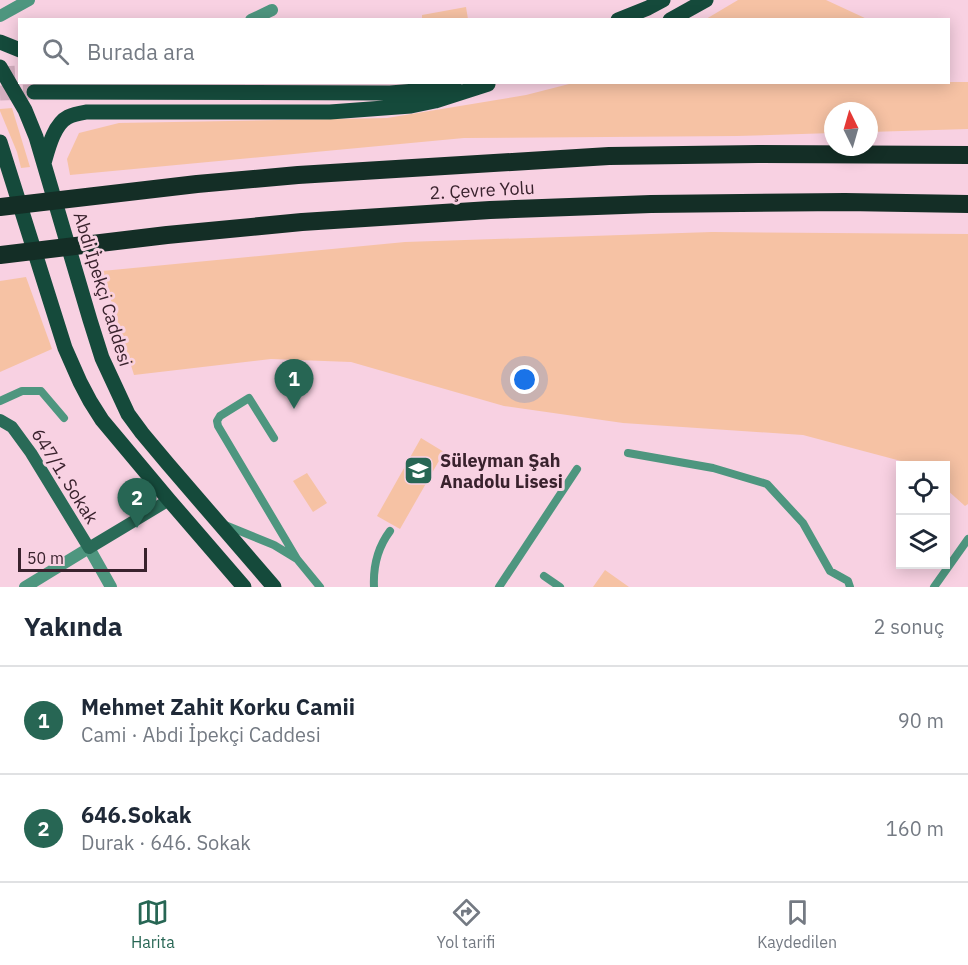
<!DOCTYPE html>
<html lang="tr">
<head>
<meta charset="utf-8">
<style>
	body { margin:0; font-family:"IBM Plex Sans",sans-serif; background:#f6f6f7; color:#1f2937 }
	.controls { position:absolute; right:18px; bottom:18px; display:grid; overflow:hidden; border-radius:0px; box-shadow:0 3px 15px #0003 }
	.controls button { width:54px; height:54px; display:grid; place-items:center; padding:0; border:0; border-bottom:2px solid #e0e1e3; background:#fff; color:#1f2937; font:30px sans-serif }
	.compass { position:absolute; left:824px; top:102px; width:54px; height:54px; border-radius:50%; background:#fff; box-shadow:0 3px 15px #0003; rotate:355deg }
	.scale { position:absolute; left:18px; bottom:15px; width:129px; box-sizing:border-box; padding-left:6px; border:3px solid #39222d; border-top:0; font-size:16px; line-height:21px; white-space:nowrap; color:#39222d; -webkit-text-stroke:4px #f8d1e2; paint-order:stroke }
	.you { position:absolute; left:525px; top:380px; width:21px; height:21px; margin:-15px; border:4px solid #fff; border-radius:50%; background:#1a73e8; box-shadow:0 0 0 9px #1a73e833 }
	.badge { display:grid; place-items:center; width:39px; height:39px; border-radius:50%; background:#276654; color:#fff; font-size:20px; font-weight:700 }
	.pin { position:absolute; translate:-50% -50px; filter:drop-shadow(0 2px 3px #0008) }
	.pin::after { content:''; position:absolute; top:32px; width:21px; height:18px; background:inherit; clip-path:polygon(0 0,100% 0,50% 100%) }
	.list { margin:0; padding:0; list-style:none }
	h2 { display:flex; justify-content:space-between; align-items:center; height:78px; margin:0; padding:0 24px; font-size:26px }
	h2 small { font-size:20px; font-weight:400; color:#747a83 }
	.list li { display:grid; grid-template-columns:39px 1fr auto; gap:18px; align-items:center; box-sizing:border-box; height:108px; padding:0 24px; border-top:2px solid #e0e1e3 }
	.list b { display:block; font-size:22px; white-space:nowrap }
	.list p { margin:0; font-size:20px; white-space:nowrap; color:#747a83 }
	.list em { font-size:20px; font-style:normal; color:#747a83 }
	.icon { flex:none; width:33px; height:33px; fill:none; stroke:currentColor; stroke-width:2; stroke-linecap:round; stroke-linejoin:round }
	.map { position:relative; flex:none; width:968px; height:587px; overflow:hidden }
	.search { position:absolute; background:#fff; box-shadow:0 3px 15px #0003; left:18px; right:18px; top:18px; height:66px; display:flex; align-items:center; gap:15px; box-sizing:border-box; padding:0 21px; border-radius:0px; color:#747a83; font-size:22px }
	.sheet { height:294px; background:#fff }
	nav { display:flex; justify-content:space-around; align-items:center; box-sizing:border-box; height:84px; border-top:2px solid #e0e1e3; background:#fff; font-size:16px; color:#747a83 }
	nav a { display:grid; justify-items:center; gap:3px }
	nav .on { color:#276654 }
	.map>svg:first-child { display:block }
</style>
</head>
<body>
<div class="map">
<svg width="968" height="587" viewBox="0 0 968 587">
	<rect width="100%" height="100%" fill="#f8d1e2"/>
	<!-- green -->
	<path fill="#f6c2a4" d="M738,0H826L867,19H706Z
		M466,7L468,19H422V15Z
		M949,82H968V129L869,132V111H833V133L737,136L464,138L70,175L67,159L79,133L119,123L387,118L526,95L573,83Z
		M12,108L30,167L21,168L17,152L0,111V109Z
		M712,232L968,234V504L965,506L946,489V466L916,465L803,435L623,423L504,406L351,362L271,359L134,375L102,271L405,242Z
		M26,277L52,349L0,372V281Z
		M421,438L444,452L400,529L377,516Z
		M307,473L327,503L313,512L293,481Z
		M605,570L629,587H593Z"/>
	<g fill="none" stroke-linecap="round" stroke-linejoin="round">
		<!-- primary-tunnel -->
		<path stroke="#d2aebe" stroke-width="15" stroke-dasharray="15 8" stroke-linecap="butt" d="M0,74L20,73
			M0,93L34,92"/>
		<!-- lane -->
		<path stroke="#4e967f" stroke-width="8" d="M0,401L22,391H41L64,418
			M274,438L249,398L220,416L217,421L218,426L297,559
			M628,453L713,468L767,484L803,523L830,571L848,581L850,587
			M225,525L274,545L297,559L320,587
			M544,576L560,587
			M374,587C373,566 378,547 390,531
			M499,587L577,469
			M934,587L968,539"/>
		<!-- street -->
		<path stroke="#4e967f" stroke-width="12" d="M0,16L29,0
			M251,20L272,10
			M25,587L89,548L111,587"/>
		<!-- secondary -->
		<path stroke="#296a57" stroke-width="12" d="M0,420L12,427L31,453L89,548L169,500"/>
		<!-- primary -->
		<path stroke="#154a3b" stroke-width="15" d="M618,20L648,8L663,0
			M670,20L706,0
			M0,42L20,50
			M0,67L25,110L36,137L90,320L102,358L128,414L142,433L168,464L274,587
			M34,92L390,93L455,88
			M0,142L65,348L80,382L90,401L102,420L169,500L244,587
			M44,163C48,149 54,124 68,117C74,114 81,113 87,112H330L411,106L435,101L488,84"/>
		<!-- highway -->
		<path stroke="#142e26" stroke-width="18" d="M0,207L197,184L298,175L609,156L758,154L968,155
			M0,255L167,235L302,222L490,210L651,204L845,202L968,204"/>
	</g>
	<!-- icons -->
	<defs>
		<symbol id="school-square" viewBox="-11 -11 22 22"><rect x="-9" y="-9" width="18" height="18" rx="4" fill="#276654" stroke="#f8d1e2"/><path d="M0-5L7-2L0 1L-7-2ZM-4 1L0 2.5L4 1V4Q0 6-4 4Z" fill="#fff"/></symbol>
	</defs>
	<g fill-rule="evenodd">
		<use href="#school-square" x="402" y="454" width="33" height="33"/>
	</g>
	<g text-anchor="middle" dominant-baseline="central" stroke-width="6" stroke-linejoin="round" paint-order="stroke">
		<!-- street labels -->
		<g font-size="18" fill="#39222d" stroke="#f8d1e2">
			<text transform="translate(482 190) rotate(-3)">2. Çevre Yolu</text>
			<text transform="translate(103 289) rotate(73)">Abdi İpekçi Caddesi</text>
			<text transform="translate(65 476) rotate(58)">647/1. Sokak</text>
		</g>
		<!-- poi labels -->
		<g font-size="18" font-weight="bold" fill="#39222d" stroke="#f8d1e2" text-anchor="start">
			<text x="440" y="460">Süleyman Şah<tspan x="440" dy="21">Anadolu Lisesi</tspan></text>
		</g>
	</g>
</svg>
<div class="controls">
<button><svg class="icon" aria-label="locate" viewBox="0 0 24 24"><circle cx="12" cy="12" r="6"/><path d="M12 2v4M12 18v4M2 12h4M18 12h4"/></svg></button>
<button><svg class="icon" aria-label="layers" viewBox="0 0 24 24"><path d="M12 4l9 5-9 5-9-5zM3 14l9 5 9-5"/></svg></button>
</div>
<svg class="compass" viewBox="-18 -18 36 36"><path d="M0-13l5 13h-10z" fill="#e53935"/><path d="M0 13l5-13h-10z" fill="#747a83"/></svg>
<div class="scale">50 m</div>
<div class="you"></div>
<div class="pin badge" style="left:294px;top:409px">1</div>
<div class="pin badge" style="left:137px;top:528px">2</div>
<div class="search"><svg class="icon" aria-label="search" viewBox="0 0 24 24"><circle cx="10" cy="10" r="6"/><path d="M15 15l6 6"/></svg>Burada ara</div>
</div>
<section class="sheet">
<h2>Yakında<small>2 sonuç</small></h2>
<ul class="list">
<li><span class="badge">1</span><div><b>Mehmet Zahit Korku Camii</b><p>Cami · Abdi İpekçi Caddesi</p></div><em>90 m</em></li>
<li><span class="badge">2</span><div><b>646.Sokak</b><p>Durak · 646. Sokak</p></div><em>160 m</em></li>
</ul>
</section>
<nav>
<a class="on"><svg class="icon" aria-label="map" viewBox="0 0 24 24"><path d="M3 6l6-2 6 2 6-2v14l-6 2-6-2-6 2zM9 4v14M15 6v14"/></svg>Harita</a>
<a><svg class="icon" aria-label="directions" viewBox="0 0 24 24"><path d="M12 3l9 9-9 9-9-9zM9 14v-3h6M13 9l2 2-2 2"/></svg>Yol tarifi</a>
<a><svg class="icon" aria-label="saved" viewBox="0 0 24 24"><path d="M7 4h10v16l-5-4-5 4z"/></svg>Kaydedilen</a>
</nav>
</body>
</html>
